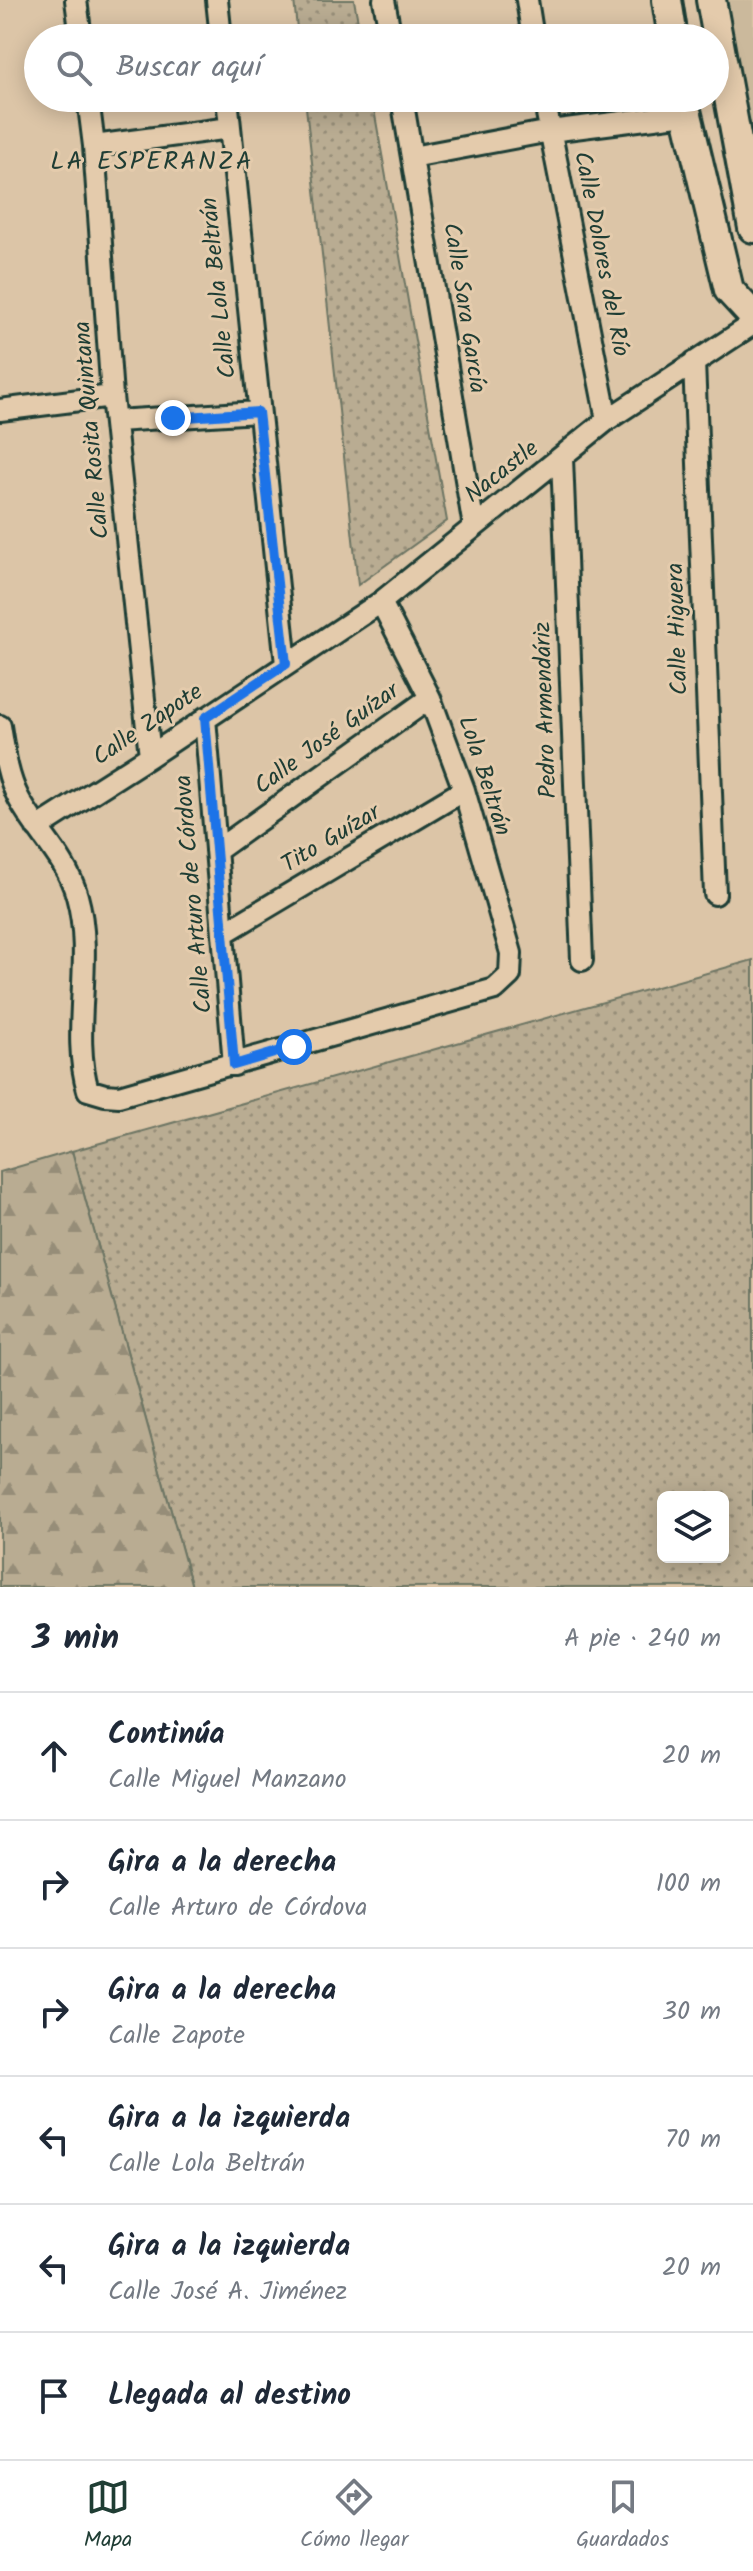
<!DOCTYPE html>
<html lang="es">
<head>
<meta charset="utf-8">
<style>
	body { margin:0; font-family:Kalam,sans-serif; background:#f2f2f3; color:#1f2937 }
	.controls { position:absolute; right:24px; bottom:24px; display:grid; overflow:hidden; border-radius:12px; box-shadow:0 4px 20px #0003 }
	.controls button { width:72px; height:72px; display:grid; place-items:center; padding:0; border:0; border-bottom:2px solid #e0e1e3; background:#fff; color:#1f2937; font:40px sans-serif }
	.stop { position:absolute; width:24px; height:24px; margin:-18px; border:6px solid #1a73e8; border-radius:50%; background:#fff }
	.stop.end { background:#1a73e8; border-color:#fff; box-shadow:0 2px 8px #0008 }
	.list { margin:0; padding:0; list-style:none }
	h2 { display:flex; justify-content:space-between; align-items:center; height:104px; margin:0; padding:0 32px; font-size:34px }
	h2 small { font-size:26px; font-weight:400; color:#747a83 }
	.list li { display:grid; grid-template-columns:52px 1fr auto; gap:24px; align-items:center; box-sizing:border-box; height:128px; padding:0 32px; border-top:2px solid #e0e1e3 }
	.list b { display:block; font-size:30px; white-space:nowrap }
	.list p { margin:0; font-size:26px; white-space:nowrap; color:#747a83 }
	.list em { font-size:26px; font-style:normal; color:#747a83 }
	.icon { flex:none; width:44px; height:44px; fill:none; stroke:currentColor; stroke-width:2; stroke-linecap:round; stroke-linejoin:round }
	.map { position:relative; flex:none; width:753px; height:1587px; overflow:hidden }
	.search { position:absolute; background:#fff; box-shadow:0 4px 20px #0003; left:24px; right:24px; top:24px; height:88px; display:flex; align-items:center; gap:20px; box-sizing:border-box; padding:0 28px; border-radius:44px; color:#747a83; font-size:30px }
	.sheet { height:872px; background:#fff }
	nav { display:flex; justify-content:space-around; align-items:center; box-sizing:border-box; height:112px; border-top:2px solid #e0e1e3; background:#fff; font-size:22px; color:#747a83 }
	nav a { display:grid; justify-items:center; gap:4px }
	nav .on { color:#1f3d34 }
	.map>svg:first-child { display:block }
</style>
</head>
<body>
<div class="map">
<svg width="753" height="1587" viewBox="0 0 753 1587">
	<defs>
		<pattern id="grass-dots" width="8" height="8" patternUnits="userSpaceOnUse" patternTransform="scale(2)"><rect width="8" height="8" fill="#b9ac92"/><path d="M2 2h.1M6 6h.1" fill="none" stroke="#968d78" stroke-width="1.8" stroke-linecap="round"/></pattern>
		<pattern id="forest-firs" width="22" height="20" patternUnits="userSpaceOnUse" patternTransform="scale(2)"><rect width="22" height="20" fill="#b9ac92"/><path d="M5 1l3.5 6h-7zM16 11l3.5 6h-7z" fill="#968d78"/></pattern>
	</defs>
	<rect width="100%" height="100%" fill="#dcc5a7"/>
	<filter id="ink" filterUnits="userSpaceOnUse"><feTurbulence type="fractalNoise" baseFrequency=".0125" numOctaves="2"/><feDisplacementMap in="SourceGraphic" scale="16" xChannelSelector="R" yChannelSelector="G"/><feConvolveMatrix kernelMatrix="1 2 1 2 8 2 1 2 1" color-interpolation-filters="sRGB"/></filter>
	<g filter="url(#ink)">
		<!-- built -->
		<path fill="#cbb99c" d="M725,0H753V164Z"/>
		<!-- grass -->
		<path fill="url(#grass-dots)" stroke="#6c7463" stroke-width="2" fill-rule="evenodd" d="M294,0H354L361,38H298Z
			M305,98H372L447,521L358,585Z
			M753,960V1587H192L72,1151ZM663,1497H723V1557H663Z"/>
		<!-- forest -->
		<path fill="url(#forest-firs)" stroke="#6c7463" stroke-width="2" d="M72,1151L192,1587H0V1172Z"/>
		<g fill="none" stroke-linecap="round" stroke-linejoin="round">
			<defs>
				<path id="street" d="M76,0L81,38
					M217,0L221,38
					M384,0L391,38
					M527,0L533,38
					M88,98L94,146L112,396L150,756
					M227,98L286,664
					M402,98L474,527
					M544,98L607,420
					M94,146L230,128
					M412,157L550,131L686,114
					M694,362L715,894
					M0,410L112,396
					M116,421L258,412
					M562,458L582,960
					M205,718L234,1065
					M0,726C4,750 7,775 18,797C36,832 66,857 77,896C95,960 70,1031 88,1090L105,1095L119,1096L495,989L510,975L511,953L464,790L430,698L381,602
					M37,828L150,756L381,602L607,420L753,324
					M216,851L430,698
					M224,933L464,790"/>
				<path id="secondary" d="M667,0L673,38
					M711,0L753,228
					M683,98L729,290L753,316"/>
			</defs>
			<!-- street casing -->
			<use href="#street" stroke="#1f3d34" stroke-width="26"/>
			<!-- secondary casing -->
			<use href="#secondary" stroke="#1f3d34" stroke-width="34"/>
			<!-- street -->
			<use href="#street" stroke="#e4cbac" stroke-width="20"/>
			<!-- secondary -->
			<use href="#secondary" stroke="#e4cbac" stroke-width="28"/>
		</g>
	</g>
	<g fill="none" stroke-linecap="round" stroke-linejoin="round" filter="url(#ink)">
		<!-- route -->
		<path stroke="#1a73e8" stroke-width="10" d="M173,418L258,412L286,664L205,718L234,1065L294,1047"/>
	</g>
	<g text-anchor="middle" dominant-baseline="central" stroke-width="6" stroke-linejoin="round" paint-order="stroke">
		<!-- street labels -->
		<g font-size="24" fill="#1f3d34" stroke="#e4cbac">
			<text transform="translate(601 254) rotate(79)">Calle Dolores del Río</text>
			<text transform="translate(219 288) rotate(-96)">Calle Lola Beltrán</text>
			<text transform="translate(464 308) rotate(81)">Calle Sara García</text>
			<text transform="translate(92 430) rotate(-95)">Calle Rosita Quintana</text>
			<text transform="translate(502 472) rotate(-38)">Nacastle</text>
			<text transform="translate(678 629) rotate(-92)">Calle Higuera</text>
			<text transform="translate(546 710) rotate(-92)">Pedro Armendáriz</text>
			<text transform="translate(148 725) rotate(-34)">Calle Zapote</text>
			<text transform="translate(327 739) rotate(-36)">Calle José Guízar</text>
			<text transform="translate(484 776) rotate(72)">Lola Beltrán</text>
			<text transform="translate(331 839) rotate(-31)">Tito Guízar</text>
			<text transform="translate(194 894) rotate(-95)">Calle Arturo de Córdova</text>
		</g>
		<!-- neighbourhood labels -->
		<g font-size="26" letter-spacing="2" fill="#1f3d34" stroke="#e4cbac">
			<text x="152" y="162">LA ESPERANZA</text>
		</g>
	</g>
</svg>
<div class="controls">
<button><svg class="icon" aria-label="layers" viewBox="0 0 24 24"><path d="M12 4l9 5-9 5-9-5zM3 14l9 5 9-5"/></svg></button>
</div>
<div class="stop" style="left:294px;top:1047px"></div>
<div class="stop end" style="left:173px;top:418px"></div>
<div class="search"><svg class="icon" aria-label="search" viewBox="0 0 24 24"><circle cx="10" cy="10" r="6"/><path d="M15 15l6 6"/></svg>Buscar aquí</div>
</div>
<section class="sheet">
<h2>3 min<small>A pie · 240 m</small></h2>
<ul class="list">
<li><svg class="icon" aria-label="ahead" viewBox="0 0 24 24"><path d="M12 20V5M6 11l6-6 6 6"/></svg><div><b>Continúa</b><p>Calle Miguel Manzano</p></div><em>20 m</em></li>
<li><svg class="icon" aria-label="right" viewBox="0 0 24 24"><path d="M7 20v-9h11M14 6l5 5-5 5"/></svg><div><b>Gira a la derecha</b><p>Calle Arturo de Córdova</p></div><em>100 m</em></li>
<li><svg class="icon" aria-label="right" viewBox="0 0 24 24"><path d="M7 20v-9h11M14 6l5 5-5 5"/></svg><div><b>Gira a la derecha</b><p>Calle Zapote</p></div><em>30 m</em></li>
<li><svg class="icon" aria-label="left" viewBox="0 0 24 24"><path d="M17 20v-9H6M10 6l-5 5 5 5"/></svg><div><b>Gira a la izquierda</b><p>Calle Lola Beltrán</p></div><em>70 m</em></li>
<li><svg class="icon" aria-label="left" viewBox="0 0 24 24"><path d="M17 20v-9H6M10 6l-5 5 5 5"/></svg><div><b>Gira a la izquierda</b><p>Calle José A. Jiménez</p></div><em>20 m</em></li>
<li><svg class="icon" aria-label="arrive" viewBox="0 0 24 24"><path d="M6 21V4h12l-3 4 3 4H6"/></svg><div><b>Llegada al destino</b></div></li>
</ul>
</section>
<nav>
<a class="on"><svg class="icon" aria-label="map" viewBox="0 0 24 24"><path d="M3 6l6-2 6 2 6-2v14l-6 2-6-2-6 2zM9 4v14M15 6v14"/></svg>Mapa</a>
<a><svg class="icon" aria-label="directions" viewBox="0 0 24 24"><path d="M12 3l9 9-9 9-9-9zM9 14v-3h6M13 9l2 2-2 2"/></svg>Cómo llegar</a>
<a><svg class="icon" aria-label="saved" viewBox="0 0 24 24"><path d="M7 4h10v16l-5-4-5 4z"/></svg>Guardados</a>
</nav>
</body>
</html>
